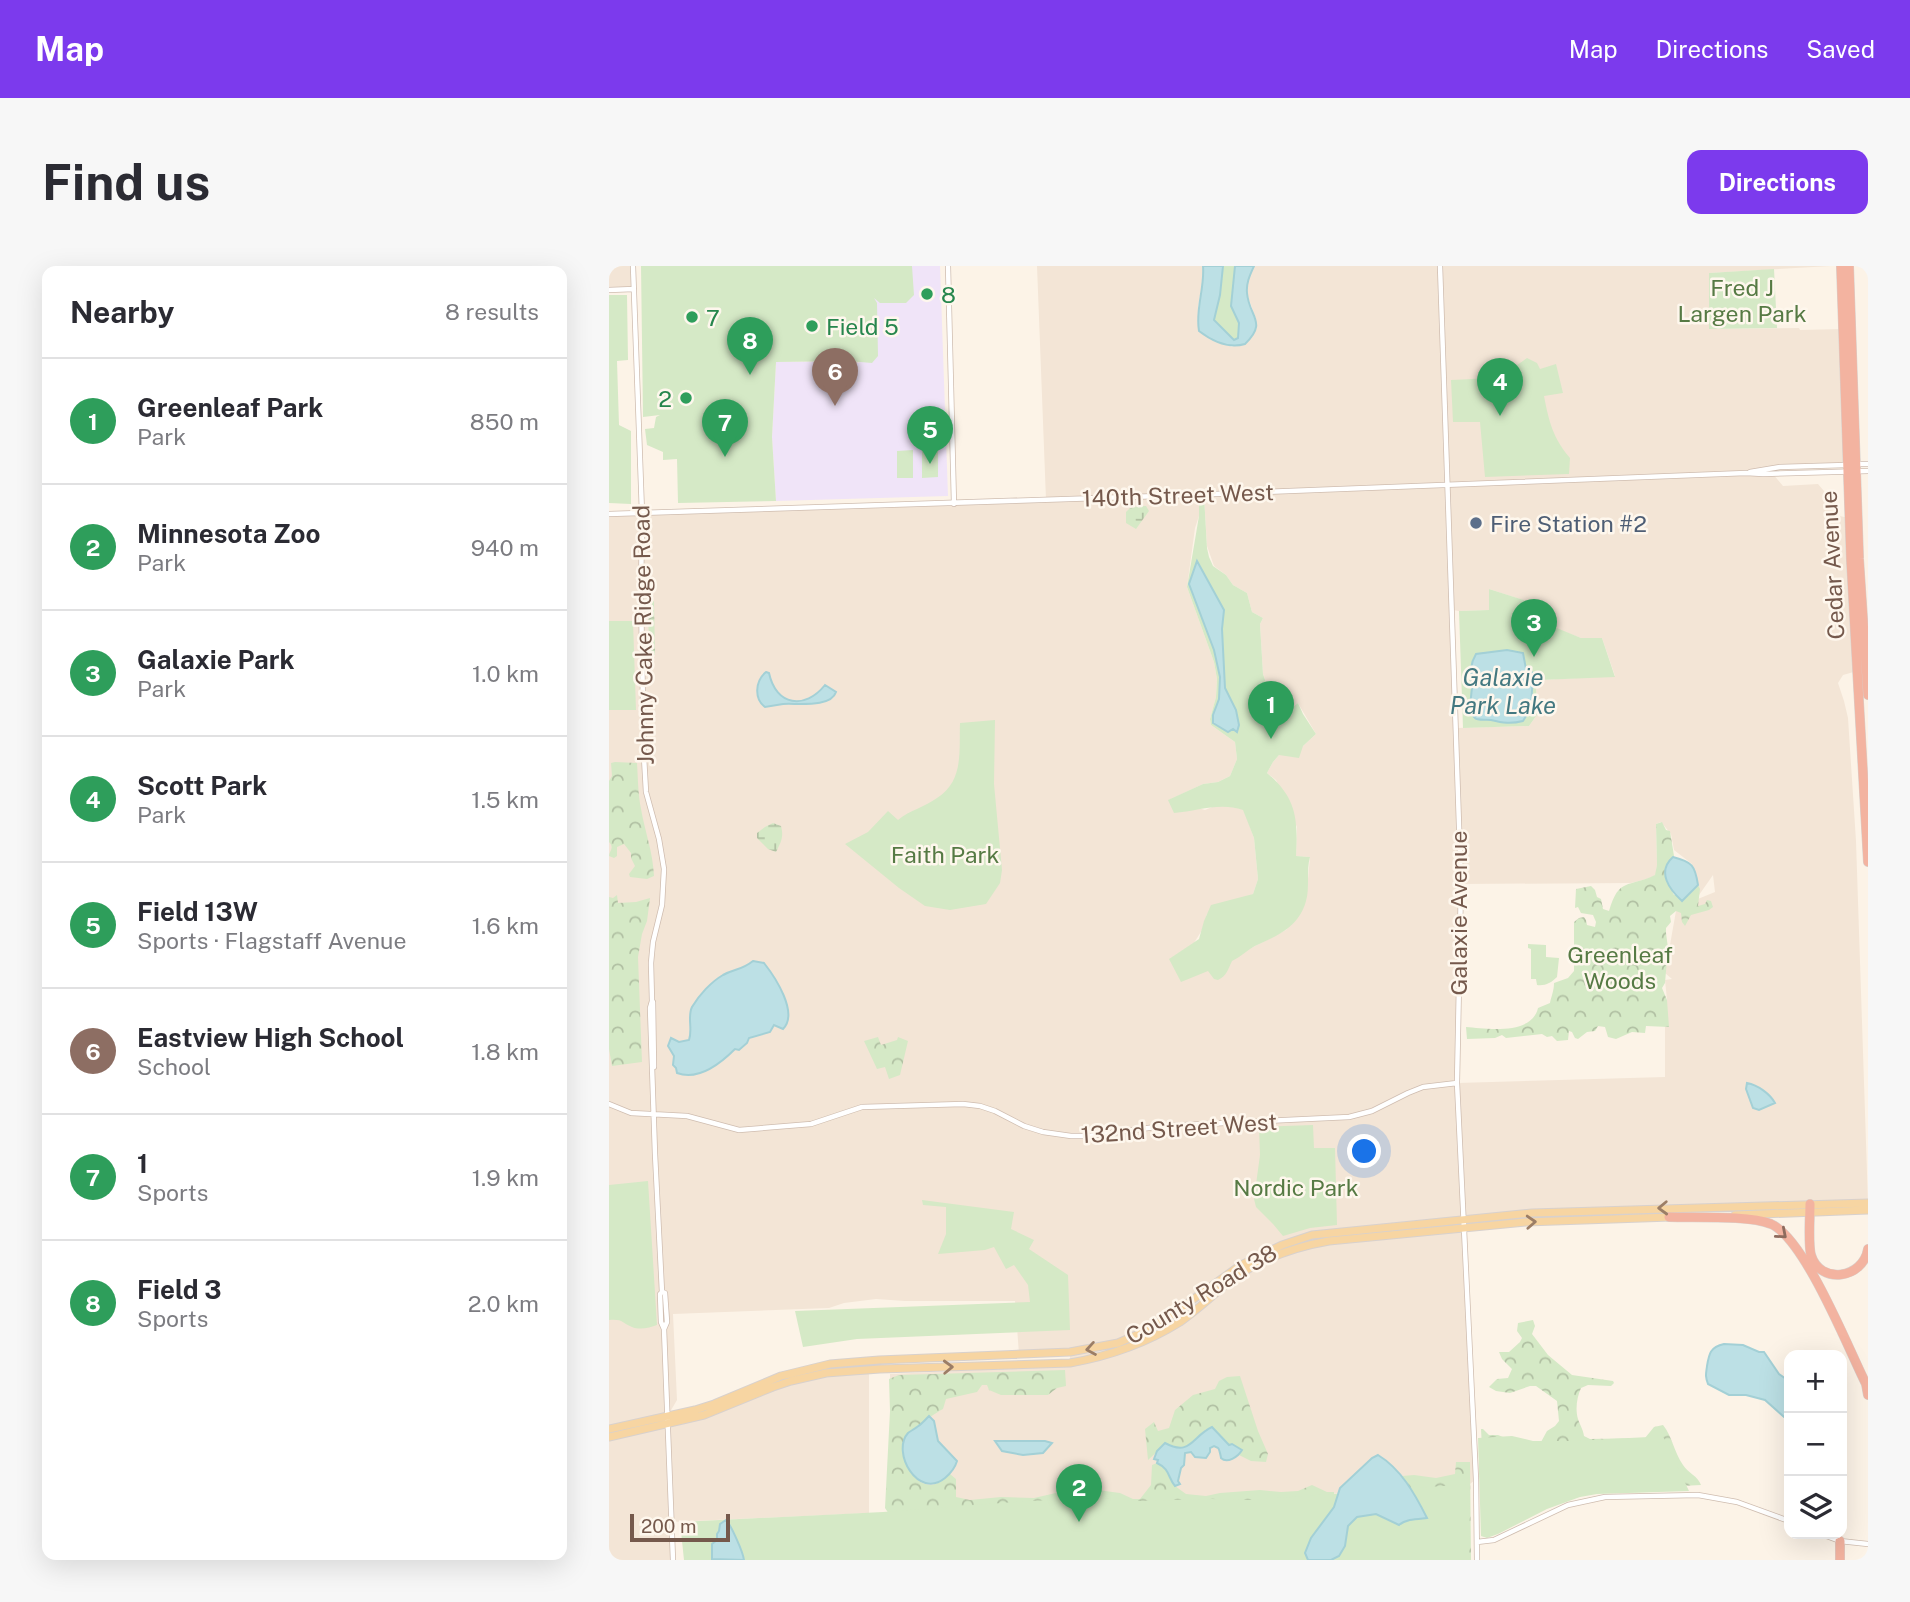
<!DOCTYPE html>
<html lang="en">
<head>
<meta charset="utf-8">
<style>
	body { margin:0; font-family:"Public Sans",sans-serif; background:#f7f7f7; color:#2b2b33 }
	.controls { position:absolute; right:21px; bottom:21px; display:grid; overflow:hidden; border-radius:14px; box-shadow:0 7px 28px #0002 }
	.controls button { width:63px; height:63px; display:grid; place-items:center; padding:0; border:0; border-bottom:2px solid #e1e1e2; background:#fff; color:#2b2b33; font:35px sans-serif }
	.scale { position:absolute; left:21px; bottom:18px; width:100px; box-sizing:border-box; padding-left:7px; border:4px solid #75594c; border-top:0; font-size:19px; line-height:24px; white-space:nowrap; color:#75594c; -webkit-text-stroke:5px #fef7ed; paint-order:stroke }
	.you { position:absolute; left:756px; top:886px; width:24px; height:24px; margin:-18px; border:5px solid #fff; border-radius:50%; background:#1a73e8; box-shadow:0 0 0 10px #1a73e833 }
	.badge { display:grid; place-items:center; width:46px; height:46px; border-radius:50%; background:#7c3aed; color:#fff; font-size:23px; font-weight:700 }
	.pin { position:absolute; translate:-50% -58px; filter:drop-shadow(0 2px 4px #0008) }
	.pin::after { content:''; position:absolute; top:37px; width:24px; height:21px; background:inherit; clip-path:polygon(0 0,100% 0,50% 100%) }
	.list { margin:0; padding:0; list-style:none }
	h2 { display:flex; justify-content:space-between; align-items:center; height:91px; margin:0; padding:0 28px; font-size:30px }
	h2 small { font-size:23px; font-weight:400; color:#7c7c81 }
	.list li { display:grid; grid-template-columns:46px 1fr auto; gap:21px; align-items:center; box-sizing:border-box; height:126px; padding:0 28px; border-top:2px solid #e1e1e2 }
	.list b { display:block; font-size:26px; white-space:nowrap }
	.list p { margin:0; font-size:23px; white-space:nowrap; color:#7c7c81 }
	.list em { font-size:23px; font-style:normal; color:#7c7c81 }
	.icon { flex:none; width:38px; height:38px; fill:none; stroke:currentColor; stroke-width:2; stroke-linecap:round; stroke-linejoin:round }
	.map { position:relative; flex:none; width:1259px; height:1294px; overflow:hidden; border-radius:14px }
	header { display:flex; align-items:center; gap:42px; box-sizing:border-box; height:98px; padding:0 35px; background:#7c3aed; color:#fff }
	header strong { font-size:33px }
	nav { display:flex; gap:38px; margin-inline-start:auto; font-size:24px }
	.intro { display:flex; align-items:center; justify-content:space-between; box-sizing:border-box; height:168px; padding:0 42px }
	h1 { margin:0; font-size:49px }
	.button { padding:18px 32px; border-radius:14px; background:#7c3aed; color:#fff; font-size:24px; font-weight:700 }
	main { display:flex; gap:42px; padding:0 42px }
	aside { flex:1; background:#fff; border-radius:14px; box-shadow:0 7px 28px #0002 }
	.map>svg:first-child { display:block }
</style>
</head>
<body>
<header>
<strong>Map</strong>
<nav><a>Map</a><a>Directions</a><a>Saved</a></nav>
</header>
<div class="intro"><h1>Find us</h1><a class="button">Directions</a></div>
<main>
<aside>
<h2>Nearby<small>8 results</small></h2>
<ul class="list">
<li><span class="badge" style="background:#2e9e5b">1</span><div><b>Greenleaf Park</b><p>Park</p></div><em>850 m</em></li>
<li><span class="badge" style="background:#2e9e5b">2</span><div><b>Minnesota Zoo</b><p>Park</p></div><em>940 m</em></li>
<li><span class="badge" style="background:#2e9e5b">3</span><div><b>Galaxie Park</b><p>Park</p></div><em>1.0 km</em></li>
<li><span class="badge" style="background:#2e9e5b">4</span><div><b>Scott Park</b><p>Park</p></div><em>1.5 km</em></li>
<li><span class="badge" style="background:#2e9e5b">5</span><div><b>Field 13W</b><p>Sports · Flagstaff Avenue</p></div><em>1.6 km</em></li>
<li><span class="badge" style="background:#8d6e63">6</span><div><b>Eastview High School</b><p>School</p></div><em>1.8 km</em></li>
<li><span class="badge" style="background:#2e9e5b">7</span><div><b>1</b><p>Sports</p></div><em>1.9 km</em></li>
<li><span class="badge" style="background:#2e9e5b">8</span><div><b>Field 3</b><p>Sports</p></div><em>2.0 km</em></li>
</ul>
</aside>
<div class="map">
<svg width="1259" height="1294" viewBox="0 0 1259 1294">
	<defs>
		<pattern id="forest-crowns" width="20" height="18" patternUnits="userSpaceOnUse" patternTransform="scale(1.75)"><rect width="20" height="18" fill="#d5e9c6"/><path d="M2 6a3 3 0 1 1 6 0M12 15a3 3 0 1 1 6 0" fill="none" stroke="#b1c0a3"/></pattern>
		<pattern id="wetland-marsh" width="20" height="14" patternUnits="userSpaceOnUse" patternTransform="scale(1.75)"><rect width="20" height="14" fill="#d5e9c6"/><path d="M1 5h8M5 5V1M11 12h8M15 12V8" fill="none" stroke="#b1c0a3"/></pattern>
	</defs>
	<rect width="100%" height="100%" fill="#fcf3e7"/>
	<!-- residential -->
	<path fill="#f3e5d6" fill-rule="evenodd" d="M0,0H24L25,23L0,24Z
		M428,0H594V13L589,40L590,65L601,72L623,81L647,63V53L638,28V17L645,0H1222L1100,7V63L1190,62L1191,64L1234,63L1238,199L1167,201L1164,208L1174,220L1209,218L1221,232L1226,249L1240,252L1248,405L1234,409L1229,417L1235,435L1239,452L1247,575L1259,937L854,953L867,1213L861,1218L705,1229L283,1246L281,1108L461,1100V1087L410,1088L406,1035H296L267,1033L235,1037L220,1042L64,1048L68,1134L58,1151L0,1165V248L437,234ZM590,229H595L598,280L605,300L617,309L624,319L638,327L643,346L654,352L651,358L654,408L667,446L676,447L689,437L707,468L694,480L670,489L664,496L658,507L667,514L688,561L687,590L701,591L698,624L694,642L677,664L600,704L561,693L585,677L593,664L598,648L644,628L649,613L645,572L635,544L623,540L608,539L596,544L560,534L594,518L609,516L621,510L628,493L626,476L602,459L601,453L607,431L608,413L605,396L578,321L586,262L590,250ZM880,323L920,336L921,351L945,362L972,372H993L1006,410L930,414L926,416L930,446L920,460L847,462L844,344L850,345L880,344ZM1052,556L1062,568L1065,584L1083,598L1090,629L1104,609L1106,626L1074,639L1067,645L1056,707L1063,713L1056,714L1058,734L1056,761V811L848,817L851,618L1022,617L1038,613L1047,609L1048,599L1047,558Z
		M260,1104V1247L63,1256L64,1294H0V1171L75,1155L182,1115Z"/>
	<!-- education -->
	<path fill="#f0e4f8" d="M239,0H331L339,230L167,235L163,171L167,96L239,95L250,97L257,25Z"/>
	<!-- forest -->
	<path fill="url(#forest-crowns)" d="M39,334L45,335L46,389H40Z
		M6,496L28,497C29,512 29,528 32,543C36,566 44,586 45,610L38,613L21,611L20,608L26,600L22,592V587L15,578L8,581V590L5,592L0,590C0,585 6,582 0,576V515L3,510L2,497Z
		M1053,556L1057,564L1061,565L1065,590C1049,605 1058,613 1065,629L1079,630L1089,619L1091,623L1089,640L1096,638L1098,634L1102,635L1104,641L1100,644L1082,649L1076,660L1073,656L1072,647L1067,645L1061,650L1062,656L1057,662V667L1059,682L1056,717L1053,722L1058,734L1060,761L1037,760L1036,767L1023,766L1007,773L999,771L996,761L989,760L986,765L978,766L969,773L966,772L963,766L960,765L959,774L948,775L943,770L938,771L933,768L897,772L893,769L886,772L858,773L857,761C879,763 923,769 929,742L941,737C942,731 945,725 945,717L959,712L965,705V656L970,652L975,651L977,654L978,659L986,661L987,656L984,649L972,647L969,641L966,642L967,623L982,620L986,624L988,631L992,633L994,643L1000,645C1010,611 1019,622 1046,609L1048,599L1047,558Z
		M8,629L9,637L27,636L41,632L38,655L33,668L29,691L33,796L3,800L0,783V631L4,632Z
		M269,771L272,779L288,774L289,771L299,775L291,809L280,813L276,801L268,803L255,775Z
		M924,1054L926,1060L923,1068L939,1089L963,1109L1004,1115L1005,1117L1002,1120L979,1119L972,1122C968,1131 966,1143 969,1153C971,1159 974,1163 975,1170L981,1173L1036,1172L1045,1161L1054,1159C1063,1170 1065,1186 1074,1199C1079,1207 1089,1210 1092,1219L1032,1222L873,1182L872,1163H874L880,1169H889L899,1173L932,1176L938,1165L946,1160L950,1155L948,1135L927,1120H921L901,1127L887,1125L880,1121L888,1113L899,1112L903,1103L893,1093L890,1086H900L911,1076L913,1072L908,1065L909,1057Z
		M456,1104L457,1120L448,1122L439,1129H392L380,1124L378,1119H373L368,1126L337,1133L334,1143C325,1148 319,1152 312,1159C308,1162 302,1164 299,1168C286,1184 301,1219 322,1219C330,1218 335,1213 341,1208L347,1213V1231L361,1234L392,1231L425,1232L460,1224L481,1223L511,1227L524,1233H531L542,1219L543,1199L548,1197L557,1203L566,1220L577,1228L597,1230L611,1227L651,1224L672,1226L689,1225L703,1219L718,1226H725V1241L700,1294L280,1248L276,1242L281,1145L280,1113L290,1109Z
		M631,1110L649,1165L659,1188L657,1196L642,1195L630,1189L633,1184L623,1178L621,1180L610,1169L597,1163L578,1181L572,1183L563,1181L552,1182L539,1194L536,1163L545,1156L549,1165L560,1162L566,1144L584,1129L606,1123L610,1115L618,1111Z
		M847,1196H861L862,1294H812L808,1232L793,1210L805,1209L827,1212L846,1208Z"/>
	<!-- wetland -->
	<path fill="url(#wetland-marsh)" d="M531,240H537L540,245L527,263L517,257V246L521,242Z
		M164,557L172,560C175,571 172,576 167,586L159,583L148,572V567L156,561Z"/>
	<!-- park -->
	<path fill="#d5e9c6" d="M32,0H303L305,29L297,37H271L265,32L268,37L269,90L263,97L239,95L167,96L163,171L167,235L69,237L68,193L54,194V186L38,179L36,163L45,162L47,151L51,149L34,151Z
		M614,0H626L622,39L630,57L629,72L625,74L605,54L611,29Z
		M1165,3L1168,62L1100,63V7Z
		M0,29H18L19,94L8,95L10,159L22,165V238L0,237Z
		M918,92L928,97L931,103L947,98L954,127L935,130C940,156 944,172 961,192L960,208L876,211L871,156H844L842,114C875,113 891,112 918,92Z
		M304,184V212H288V185Z
		M313,184H329V211L313,212Z
		M590,229H595L598,282L600,291L604,300L617,309L624,319L638,327L643,346L654,352L651,358L654,408L667,446L676,447L689,437L694,448L707,468L694,480L690,492L670,489L664,496L658,507C688,532 689,554 687,590L701,591C697,605 701,621 697,635C690,661 668,670 646,680C638,684 632,691 623,695C619,703 618,710 609,714L605,713L599,705L572,716L560,693L590,673L595,655L602,639L644,628L649,613L645,572L634,544C611,536 589,545 565,547L559,534L594,518L609,516L621,510L628,493L626,476L602,459L601,453L607,431L608,413L605,396L578,321L590,250Z
		M880,323L921,336V351L972,372H993L1006,411L930,414L926,416L930,446L920,460L854,462L850,345L880,344Z
		M0,355H24L27,444H0Z
		M386,454L385,518L393,604L391,617L377,638L341,644L316,640L290,622L236,578L259,566L279,545L289,554C301,544 316,541 328,532C355,515 350,485 351,457Z
		M919,678L937,679V691L950,692L948,711C942,717 936,720 928,719L927,713H922V683L919,682Z
		M704,859L705,882H726L728,959L701,962L674,970L664,958L647,941L645,933L651,889L650,861Z
		M39,915L48,1059C41,1062 30,1064 23,1061C12,1057 15,1053 0,1054V919Z
		M313,934L405,946L402,963L425,974L420,983L459,1009L461,1064L248,1073L194,1081L186,1045L421,1036L419,1019L405,999L397,1003L385,981L376,984L329,988L337,968V941L314,939Z
		M1051,1164L1080,1225L988,1228L971,1231L938,1243L889,1268L878,1272L872,1270L869,1172L903,1170L924,1175H961L1040,1171Z
		M861,1218L860,1294H75L71,1256L274,1246L418,1235L504,1232L526,1235L603,1233L641,1234Z"/>
	<!-- water -->
	<path fill="#bce0e5" stroke="#a3d0d6" stroke-width="2" d="M594,0H614L611,29L605,54L625,74L629,72L630,57L622,40L626,0H645C641,9 637,17 638,27C640,51 659,56 636,78C619,83 603,75 590,65C586,43 596,22 594,0Z
		M588,295L615,344L613,363L616,422L627,444L630,459L628,466L624,463L619,466L604,457V449L610,433L611,411L605,384L580,318Z
		M898,384L914,387L917,403L924,407L922,442L914,455C902,458 894,457 882,454C878,453 869,455 866,452C858,446 863,428 863,420C862,407 860,400 867,388Z
		M157,406L160,407C167,440 196,444 216,419L227,426C222,442 188,437 174,438C168,439 162,440 156,441C145,433 146,415 157,406Z
		M1064,591C1083,596 1086,599 1089,619L1073,635C1061,624 1047,606 1064,591Z
		M144,695L155,697C166,711 190,747 174,763L165,759L161,766L140,772L138,777L130,784L126,783C112,797 89,815 68,807L67,802L64,799L65,790L59,780L62,772L70,776L80,774C84,763 78,751 83,741C90,729 102,716 114,709C125,703 133,704 144,695Z
		M1138,817C1149,819 1161,828 1166,837L1150,844L1144,842L1137,823Z
		M1115,1078L1134,1079L1150,1086H1155L1170,1108L1180,1115V1150L1175,1151L1156,1134L1137,1129H1120L1099,1118C1096,1110 1097,1108 1098,1100C1100,1088 1101,1081 1115,1078Z
		M320,1150L325,1155L329,1175L348,1195C346,1202 342,1207 336,1212C309,1234 282,1186 299,1167C300,1166 307,1162 308,1161C313,1158 316,1154 320,1150Z
		M603,1161L620,1179L623,1178L633,1184C629,1191 618,1198 612,1192C612,1191 610,1182 609,1182L605,1180L601,1182V1186L597,1192L586,1191L582,1186L576,1187L575,1199L572,1202L569,1215L571,1218L566,1220C559,1212 561,1203 548,1197L549,1194L545,1193L548,1185L556,1177C582,1191 583,1170 603,1161Z
		M386,1175H436L443,1177L434,1187L414,1189L393,1185Z
		M769,1189C792,1203 806,1228 818,1252C808,1253 797,1253 790,1259L767,1248L748,1251L739,1260L736,1280L730,1290L722,1294H699L696,1287L702,1272L725,1241L731,1222L763,1192Z
		M117,1254C122,1259 134,1286 135,1294L103,1293V1278L108,1274V1268L110,1265L111,1258Z"/>
	<g fill="none" stroke-linecap="round" stroke-linejoin="round">
		<defs>
			<path id="minor" d="M24,0L33,247L32,332L35,491L37,526L50,573L55,603L53,639L44,676L42,697L43,735L41,742L46,888L53,1026L51,1028L52,1056L55,1063
				M339,0L345,238
				M831,0L852,618L848,817L867,1213L868,1294
				M0,24L25,23
				M1246,198H1259
				M1141,206L1171,201L1237,199
				M0,248L581,229L1137,207L1154,208L1259,205
				M44,736L45,801
				M0,838L22,847L78,850L130,864L202,858L253,841L354,838L371,840L386,845L415,860L434,866L462,870H480L554,860L740,851L763,845L799,827L814,821L848,817
				M53,1026L56,1027L58,1056L55,1063L64,1294
				M1212,1268L1231,1275L1259,1278
				M868,1276L885,1274L959,1239L996,1231L1089,1229L1128,1236L1180,1255"/>
			<path id="major" d="M1126,949L1259,944
				M0,1163L86,1144L105,1138L172,1110L221,1098L270,1094L461,1086L509,1077L532,1067L558,1052L632,999L673,979L703,969L923,947L1259,937
				M0,1171L95,1149L164,1121L182,1115L217,1107L271,1103L461,1097C501,1090 536,1078 571,1056C590,1043 607,1026 625,1012C654,992 685,981 720,975L917,956L1062,951"/>
			<path id="highway" d="M1232,0L1242,294L1259,596
				M1240,0L1250,293L1259,429
				M1201,938C1201,951 1199,978 1202,989C1211,1019 1254,1013 1259,983
				M1060,951C1086,952 1139,949 1162,958C1196,973 1239,1082 1257,1118L1259,1129
				M1231,1294V1275"/>
		</defs>
		<!-- minor casing -->
		<use href="#minor" stroke="#cfbdb0" stroke-width="6"/>
		<!-- major casing -->
		<use href="#major" stroke="#d8d1cd" stroke-width="9"/>
		<!-- highway casing -->
		<use href="#highway" stroke="#d8d1cd" stroke-width="10"/>
		<!-- minor -->
		<use href="#minor" stroke="#fff" stroke-width="4.5"/>
		<!-- major -->
		<use href="#major" stroke="#f7d5a2" stroke-width="7"/>
		<!-- highway -->
		<use href="#highway" stroke="#f3b3a0" stroke-width="9"/>
	</g>
	<!-- one-way arrows -->
	<defs><path id="oneway-chevron" d="M-2-3.5L2.5 0L-2 3.5" fill="none" stroke-width="1.6" stroke-linecap="round" stroke-linejoin="round" transform="scale(1.75)"/></defs>
	<g stroke="#9c7e66">
		<use href="#oneway-chevron" transform="translate(1054 942) rotate(178)"/>
		<use href="#oneway-chevron" transform="translate(922 956) rotate(-3)"/>
		<use href="#oneway-chevron" transform="translate(482 1083) rotate(170)"/>
		<use href="#oneway-chevron" transform="translate(339 1101) rotate(-2)"/>
	</g>
	<use stroke="#8e6b5d" href="#oneway-chevron" transform="translate(1173 968) rotate(41)"/>
	<!-- markers -->
	<g fill="#2e9e5b" stroke="#fef7ed" stroke-width="2.5">
		<circle cx="318" cy="28" r="7"/>
		<circle cx="83" cy="51" r="7"/>
		<circle cx="203" cy="60" r="7"/>
		<circle cx="77" cy="132" r="7"/>
	</g>
	<circle fill="#5c6f8a" stroke="#fef7ed" stroke-width="2.5" cx="867" cy="257" r="7"/>
	<g text-anchor="middle" dominant-baseline="central" stroke-width="5" stroke-linejoin="round" paint-order="stroke">
		<!-- park labels -->
		<g font-size="23" fill="#567a44" stroke="#fef7ed">
			<text x="1133" y="21">Fred J<tspan x="1133" dy="26">Largen Park</tspan></text>
			<text x="336" y="588">Faith Park</text>
			<text x="1011" y="688">Greenleaf<tspan x="1011" dy="26">Woods</tspan></text>
			<text x="687" y="921">Nordic Park</text>
		</g>
		<!-- leisure labels -->
		<g font-size="23" fill="#27864d" stroke="#fef7ed" text-anchor="start">
			<text x="332" y="28">8</text>
			<text x="97" y="51">7</text>
			<text x="217" y="60">Field 5</text>
			<text x="63" y="132" text-anchor="end">2</text>
		</g>
		<!-- street labels -->
		<g font-size="23" fill="#75594c" stroke="#fef7ed">
			<text transform="translate(569 229) rotate(-2)">140th Street West</text>
			<text transform="translate(1223 299) rotate(-93)">Cedar Avenue</text>
			<text transform="translate(34 369) rotate(-91)">Johnny Cake Ridge Road</text>
			<text transform="translate(849 647) rotate(-90)">Galaxie Avenue</text>
			<text transform="translate(570 862) rotate(-4)">132nd Street West</text>
			<text transform="translate(592 1028) rotate(-31)">County Road 38</text>
		</g>
		<!-- service labels -->
		<g font-size="23" fill="#4e5e75" stroke="#fef7ed" text-anchor="start">
			<text x="881" y="257">Fire Station #2</text>
		</g>
		<!-- water labels -->
		<g font-size="24" font-style="italic" fill="#437880" stroke="#fef7ed">
			<text x="894" y="411">Galaxie<tspan x="894" dy="28">Park Lake</tspan></text>
		</g>
	</g>
</svg>
<div class="controls">
<button>+</button>
<button>−</button>
<button><svg class="icon" aria-label="layers" viewBox="0 0 24 24"><path d="M12 4l9 5-9 5-9-5zM3 14l9 5 9-5"/></svg></button>
</div>
<div class="scale">200 m</div>
<div class="you"></div>
<div class="pin badge" style="left:662px;top:473px;background:#2e9e5b">1</div>
<div class="pin badge" style="left:470px;top:1256px;background:#2e9e5b">2</div>
<div class="pin badge" style="left:925px;top:391px;background:#2e9e5b">3</div>
<div class="pin badge" style="left:891px;top:150px;background:#2e9e5b">4</div>
<div class="pin badge" style="left:321px;top:198px;background:#2e9e5b">5</div>
<div class="pin badge" style="left:226px;top:140px;background:#8d6e63">6</div>
<div class="pin badge" style="left:116px;top:191px;background:#2e9e5b">7</div>
<div class="pin badge" style="left:141px;top:109px;background:#2e9e5b">8</div>
</div>
</main>
</body>
</html>
